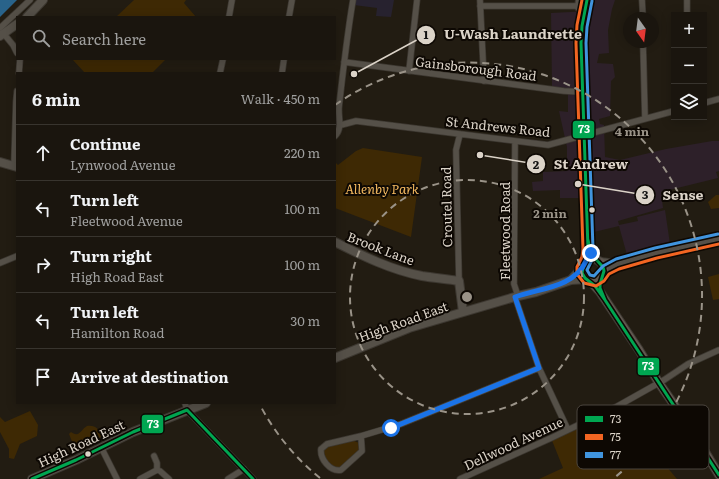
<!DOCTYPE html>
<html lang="en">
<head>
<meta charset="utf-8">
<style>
	body { margin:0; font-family:Literata,serif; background:#231e17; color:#f1f3f6 }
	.controls { position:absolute; right:12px; top:12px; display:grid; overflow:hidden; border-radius:0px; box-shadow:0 2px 10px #0003 }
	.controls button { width:36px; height:36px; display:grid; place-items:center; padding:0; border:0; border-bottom:1px solid #38342e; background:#1a150e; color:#f1f3f6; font:20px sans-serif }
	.compass { position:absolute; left:623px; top:12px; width:36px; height:36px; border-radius:50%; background:#1a150e; box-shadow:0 2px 10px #0003; rotate:166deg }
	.stop { position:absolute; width:12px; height:12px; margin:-9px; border:3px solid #1a73e8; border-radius:50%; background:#fff }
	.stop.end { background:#1a73e8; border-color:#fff; box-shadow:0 1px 4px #0008 }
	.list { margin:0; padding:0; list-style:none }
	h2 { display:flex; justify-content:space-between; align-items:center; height:52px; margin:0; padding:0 16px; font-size:17px }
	h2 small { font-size:13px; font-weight:400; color:#9f9f9e }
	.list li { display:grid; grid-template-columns:26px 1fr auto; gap:12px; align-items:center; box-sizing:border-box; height:56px; padding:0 16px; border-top:1px solid #38342e }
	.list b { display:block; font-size:15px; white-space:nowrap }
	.list p { margin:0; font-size:13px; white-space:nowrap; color:#9f9f9e }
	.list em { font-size:13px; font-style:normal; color:#9f9f9e }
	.icon { flex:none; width:22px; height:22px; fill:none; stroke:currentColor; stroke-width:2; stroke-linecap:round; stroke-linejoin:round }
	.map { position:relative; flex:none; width:719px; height:479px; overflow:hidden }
	.search { position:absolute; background:#1a150e; box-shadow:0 2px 10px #0003; left:16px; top:16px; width:320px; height:44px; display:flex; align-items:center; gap:10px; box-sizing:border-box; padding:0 14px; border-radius:0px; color:#9f9f9e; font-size:15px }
	.panel { position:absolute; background:#1a150e; box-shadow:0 2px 10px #0003; left:16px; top:72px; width:320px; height:332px; border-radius:0px }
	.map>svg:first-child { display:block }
</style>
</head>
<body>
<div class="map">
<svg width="719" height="479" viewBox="0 0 719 479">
	<rect width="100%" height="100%" fill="#221c12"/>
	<!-- commercial -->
	<path fill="#2d2029" d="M594,0H615L612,9L608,30L609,53L599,54L597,63L613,64L615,77L611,81L610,116L599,119L600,124L604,125L605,157L620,160L666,149L712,141H719V171L716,172L718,178L661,192L663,208L618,221L619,225L638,221L637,217L665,210L670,244L667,243L646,249L627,255L619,226L594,232L592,225L595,214L593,198H560V190L533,191L532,182L543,181V172L567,171V147L559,111L568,112V89L552,87L551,13L590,11Z"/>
	<!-- medical -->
	<path fill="#27222f" d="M355,0H394L391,17L376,16L377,8L354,5Z"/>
	<!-- green -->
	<path fill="#3e2904" d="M134,0H186L184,3L196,17H116Z
		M72,59H166L152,73H85Z
		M363,148L422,157L411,237L335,208V162L338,165L356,151Z
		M716,195H719V208L711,209L708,202Z
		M719,274V299L713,300L708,277Z
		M616,407L677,479H539L563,468L551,438Z
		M30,411L38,425L37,436L20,444L14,459L9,458V449L0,432V417L5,422Z
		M87,426C96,425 98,429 103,436L76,449H75L69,434L71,432C80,438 80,430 87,426Z
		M352,440L359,443L361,448L341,468L333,467L323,456V448Z"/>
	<!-- water -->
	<path fill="#29638a" d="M0,0H17L0,17Z"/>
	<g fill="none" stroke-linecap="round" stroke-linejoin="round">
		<defs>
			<path id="street" d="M480,0L484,81
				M642,0L643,18
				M687,0V15
				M480,6H578
				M229,17L232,0
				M289,17L292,0
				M0,28L30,0
				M4,34L13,45L17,53
				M643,42L645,119
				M344,62L564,91L582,92
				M409,71L417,0
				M19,73L20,59
				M220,73L223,59
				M282,73L284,59
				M704,103L719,99
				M341,125L356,121L548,145L674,111
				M335,136C343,128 338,117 339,107C343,71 347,36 353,0
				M515,142L514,284L518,296
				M14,166L16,102L17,91
				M0,263L17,256
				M459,281L456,150L460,134
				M515,297L539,368L568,430
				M185,403L187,410L253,479
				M361,436L327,444L321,449C320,459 330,472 341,470L362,451L361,436L401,424L539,368
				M101,447L117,479
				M154,456L157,463V470
				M140,479L157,470L160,471L169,479
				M228,479L244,469
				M460,479L551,438L616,407L664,380L688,364L719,350"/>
			<path id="secondary" d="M580,0L579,7L581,9L585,10
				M27,17L43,0
				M0,36L17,24
				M0,162L17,167
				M335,242C363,256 391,270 422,276C434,278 447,279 459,281L463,312
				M600,262L616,264
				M604,272C614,260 700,242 719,239
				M571,280L582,268
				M335,358L409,328L518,296L536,292L571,280L587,279
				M32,479L76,460L133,432L206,403"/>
			<path id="primary" d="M582 270a11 11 0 1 1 22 0a11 11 0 1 1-22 0Z
				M586,262L588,249L581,43L582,26L587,0
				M590,281L600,292L639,350L659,383L693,432L719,475"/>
		</defs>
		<!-- street casing -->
		<use href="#street" stroke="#3d3831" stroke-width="7"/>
		<!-- secondary casing -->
		<use href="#secondary" stroke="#3d3831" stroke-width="10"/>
		<!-- primary casing -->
		<use href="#primary" stroke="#3d3831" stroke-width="10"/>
		<!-- street -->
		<use href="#street" stroke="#555048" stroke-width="5.5"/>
		<!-- secondary -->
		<use href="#secondary" stroke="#555048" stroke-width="8"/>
		<!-- primary -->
		<use href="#primary" stroke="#615850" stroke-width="8"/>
		<defs>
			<path id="bus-1" d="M587,0L582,26L581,43L588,249L587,258L583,268L582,273L585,278L595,286L605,300L719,475
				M588,240L591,254L603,267L604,271L600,284V288L605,300
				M32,479L76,460L133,432L187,410L253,479"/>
			<path id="bus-2" d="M582,0L577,25L576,43L583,249L582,257L577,267V274L584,283L596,286L604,281L609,274L619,269L657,258L719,244"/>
			<path id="bus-3" d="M592,1L587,27L586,43L593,249L592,260L587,270L590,275L594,276L603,266L616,259L655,248L718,234"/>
		</defs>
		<!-- bus-1 casing -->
		<use href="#bus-1" stroke="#0d0803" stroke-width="6"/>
		<!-- bus-2 casing -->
		<use href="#bus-2" stroke="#0d0803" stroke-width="6"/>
		<!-- bus-3 casing -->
		<use href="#bus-3" stroke="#0d0803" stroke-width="6"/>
		<!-- bus-1 -->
		<use href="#bus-1" stroke="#00a651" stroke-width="3"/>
		<!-- bus-2 -->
		<use href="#bus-2" stroke="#f26522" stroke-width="3"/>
		<!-- bus-3 -->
		<use href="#bus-3" stroke="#4094de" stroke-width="3"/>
	</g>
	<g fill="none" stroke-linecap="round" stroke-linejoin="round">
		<!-- route -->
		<path stroke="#1a73e8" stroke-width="5" d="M391,428L539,368L515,297C539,288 574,288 586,261C588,258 587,253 588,249L591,253"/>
	</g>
	<!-- distance rings -->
	<g fill="none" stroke="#9a9388" stroke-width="2" stroke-dasharray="7 5">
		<circle cx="467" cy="297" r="117"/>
		<path d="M320 478A233 233 0 0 1 260 405M335 105A233 233 0 0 1 614 478"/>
	</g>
	<!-- markers -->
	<g fill="#dbd3c8" stroke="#0d0803" stroke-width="1.5">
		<circle cx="592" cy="210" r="3.5"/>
		<circle cx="88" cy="454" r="3.5"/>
	</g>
	<g text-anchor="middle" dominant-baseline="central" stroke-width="4" stroke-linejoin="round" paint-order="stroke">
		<!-- street labels -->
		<g font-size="13" fill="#dbd3c8" stroke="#0d0803">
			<text transform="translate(476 68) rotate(7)">Gainsborough Road</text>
			<text transform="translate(498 126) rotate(6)">St Andrews Road</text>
			<text transform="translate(446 207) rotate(-91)">Croutel Road</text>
			<text transform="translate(504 231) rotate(-90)">Fleetwood Road</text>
			<text transform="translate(381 248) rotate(21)">Brook Lane</text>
			<text transform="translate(403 321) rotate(-20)">High Road East</text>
			<text transform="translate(81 443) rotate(-25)">High Road East</text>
			<text transform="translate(513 443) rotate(-25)">Dellwood Avenue</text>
		</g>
		<!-- park labels -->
		<g font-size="13" font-style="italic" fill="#f3b960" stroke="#0d0803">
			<text x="382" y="188">Allenby Park</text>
		</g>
	</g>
	<!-- legend -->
	<rect x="577" y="405" width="132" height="64" rx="6" fill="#0d0803" stroke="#4b453e" stroke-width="1"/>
	<rect x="585" y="416" width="18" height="6" fill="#00a651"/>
	<rect x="585" y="434" width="18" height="6" fill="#f26522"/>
	<rect x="585" y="452" width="18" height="6" fill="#4094de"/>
	<g font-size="11" fill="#dbd3c8">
		<text x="610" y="423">73</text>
		<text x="610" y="441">75</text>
		<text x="610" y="459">77</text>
	</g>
	<circle cx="467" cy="297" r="6" fill="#9a9388" stroke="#0d0803" stroke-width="2"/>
	<g font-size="12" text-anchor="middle" font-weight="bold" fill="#9a9388" stroke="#0d0803" stroke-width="4" stroke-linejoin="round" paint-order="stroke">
		<text x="632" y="136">4 min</text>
		<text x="550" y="218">2 min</text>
	</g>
	<!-- callouts -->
	<path fill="none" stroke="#dbd3c8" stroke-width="1.5" d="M354 74L426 35M480 155L536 164M578 184L645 195"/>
	<g fill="#dbd3c8" stroke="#0d0803" stroke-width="1.5">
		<circle cx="354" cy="74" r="4"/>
		<circle cx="480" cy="155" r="4"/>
		<circle cx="578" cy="184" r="4"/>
		<circle cx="426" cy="35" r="10"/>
		<circle cx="536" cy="164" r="10"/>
		<circle cx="645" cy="195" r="10"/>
	</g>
	<g font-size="12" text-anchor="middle" font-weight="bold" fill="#111">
		<text x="426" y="39">1</text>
		<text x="536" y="169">2</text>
		<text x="645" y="199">3</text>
	</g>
	<g font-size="14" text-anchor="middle" font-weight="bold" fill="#dbd3c8" stroke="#0d0803" stroke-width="4" stroke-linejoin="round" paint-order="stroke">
		<text x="513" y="39">U-Wash Laundrette</text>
		<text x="591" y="169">St Andrew</text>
		<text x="683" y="200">Sense</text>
	</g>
	<g stroke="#0d0803" stroke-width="1.5">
		<rect x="572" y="120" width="23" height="19" rx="4" fill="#00a651"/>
		<rect x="637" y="357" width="23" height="19" rx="4" fill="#00a651"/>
		<rect x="141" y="414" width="23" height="20" rx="4" fill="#00a651"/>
	</g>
	<g font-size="11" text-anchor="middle" font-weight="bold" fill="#fff">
		<text x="584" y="133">73</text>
		<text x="648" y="370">73</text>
		<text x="153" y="428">73</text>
	</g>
</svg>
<div class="controls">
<button>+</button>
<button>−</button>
<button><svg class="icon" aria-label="layers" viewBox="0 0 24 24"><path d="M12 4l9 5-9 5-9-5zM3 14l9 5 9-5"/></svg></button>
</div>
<svg class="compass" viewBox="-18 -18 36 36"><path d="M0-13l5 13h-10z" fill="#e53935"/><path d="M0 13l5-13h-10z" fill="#9f9f9e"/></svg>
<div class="stop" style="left:391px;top:428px"></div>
<div class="stop end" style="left:591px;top:253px"></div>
<div class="search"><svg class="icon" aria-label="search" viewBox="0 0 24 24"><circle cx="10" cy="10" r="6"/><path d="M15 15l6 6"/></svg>Search here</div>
<section class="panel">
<h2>6 min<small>Walk · 450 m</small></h2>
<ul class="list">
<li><svg class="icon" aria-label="ahead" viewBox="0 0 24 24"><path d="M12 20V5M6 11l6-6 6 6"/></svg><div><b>Continue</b><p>Lynwood Avenue</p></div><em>220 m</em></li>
<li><svg class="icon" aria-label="left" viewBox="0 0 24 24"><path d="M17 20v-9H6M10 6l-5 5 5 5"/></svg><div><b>Turn left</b><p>Fleetwood Avenue</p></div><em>100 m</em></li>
<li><svg class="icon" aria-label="right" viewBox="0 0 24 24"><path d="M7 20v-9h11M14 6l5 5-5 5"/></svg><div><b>Turn right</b><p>High Road East</p></div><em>100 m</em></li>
<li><svg class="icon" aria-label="left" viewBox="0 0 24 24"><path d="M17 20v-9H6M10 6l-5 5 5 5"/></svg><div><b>Turn left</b><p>Hamilton Road</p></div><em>30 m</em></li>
<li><svg class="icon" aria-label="arrive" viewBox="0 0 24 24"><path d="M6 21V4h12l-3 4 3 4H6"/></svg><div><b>Arrive at destination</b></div></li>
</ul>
</section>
</div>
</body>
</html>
